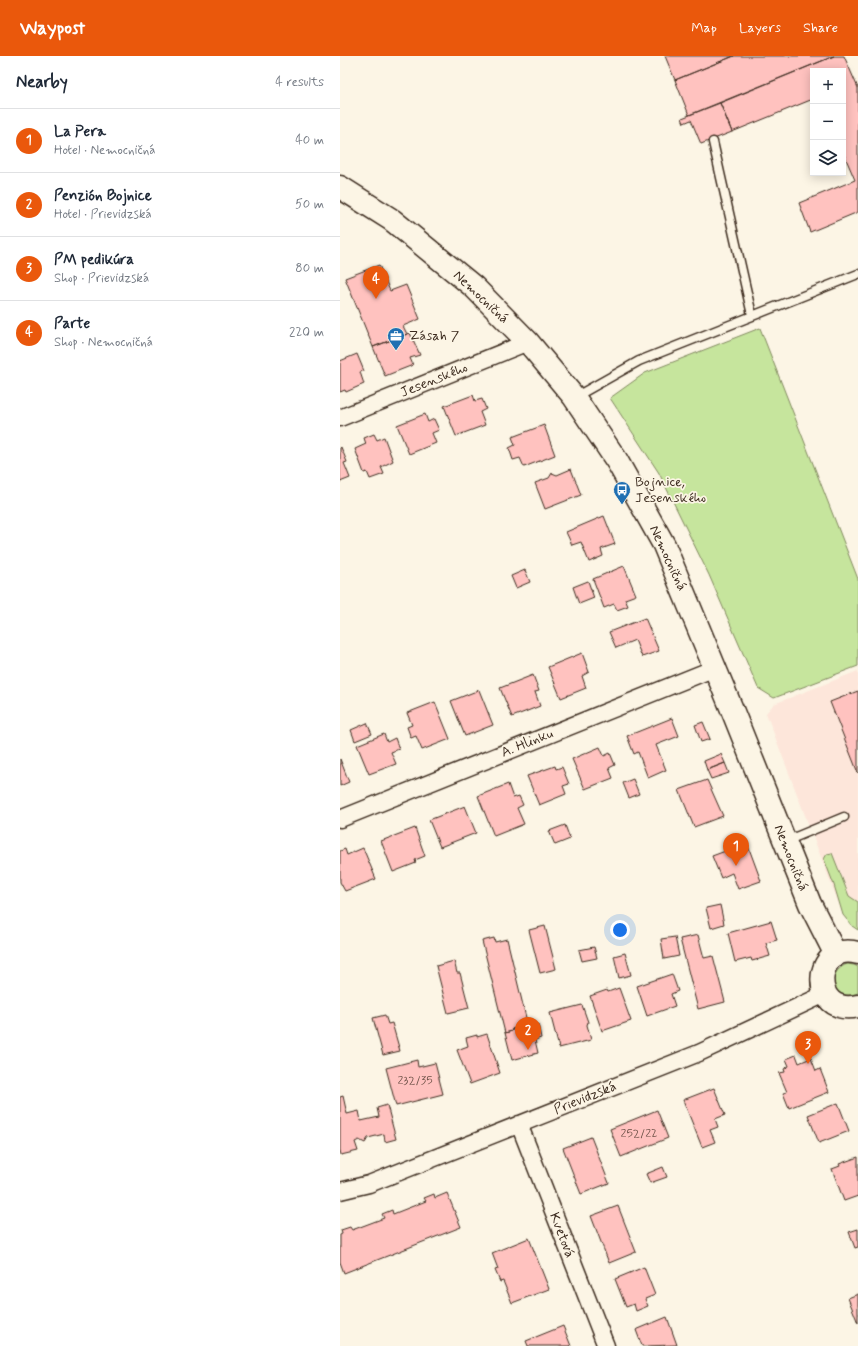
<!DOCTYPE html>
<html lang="en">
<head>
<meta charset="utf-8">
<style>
	body { margin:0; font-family:Mynerve,sans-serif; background:#f2f2f3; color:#1f2937 }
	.controls { position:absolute; right:12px; top:12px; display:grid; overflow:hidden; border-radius:0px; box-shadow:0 2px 10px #0003 }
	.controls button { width:36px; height:36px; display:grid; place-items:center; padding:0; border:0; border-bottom:1px solid #e0e1e3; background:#fff; color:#1f2937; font:20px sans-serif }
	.you { position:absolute; left:280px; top:874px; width:14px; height:14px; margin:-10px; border:3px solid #fff; border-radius:50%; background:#1a73e8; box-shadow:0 0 0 6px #1a73e833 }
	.badge { display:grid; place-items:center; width:26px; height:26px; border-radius:50%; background:#ea580c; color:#fff; font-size:13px; font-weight:700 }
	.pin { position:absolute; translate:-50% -33px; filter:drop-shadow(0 1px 2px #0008) }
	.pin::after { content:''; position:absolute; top:21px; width:14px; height:12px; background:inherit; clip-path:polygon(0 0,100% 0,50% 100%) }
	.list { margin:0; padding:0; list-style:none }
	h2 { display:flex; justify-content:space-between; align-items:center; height:52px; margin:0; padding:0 16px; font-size:17px }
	h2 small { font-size:13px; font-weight:400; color:#747a83 }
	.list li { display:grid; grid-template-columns:26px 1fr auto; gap:12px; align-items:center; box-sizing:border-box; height:64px; padding:0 16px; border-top:1px solid #e0e1e3 }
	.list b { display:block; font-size:15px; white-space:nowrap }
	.list p { margin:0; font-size:13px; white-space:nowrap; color:#747a83 }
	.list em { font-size:13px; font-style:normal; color:#747a83 }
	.icon { flex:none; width:22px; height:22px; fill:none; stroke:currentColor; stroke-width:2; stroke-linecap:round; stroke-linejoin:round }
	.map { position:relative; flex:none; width:518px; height:1290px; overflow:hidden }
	header { display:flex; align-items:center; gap:24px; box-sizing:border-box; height:56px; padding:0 20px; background:#ea580c; color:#fff }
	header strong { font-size:19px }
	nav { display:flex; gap:22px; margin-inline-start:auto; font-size:14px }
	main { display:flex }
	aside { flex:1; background:#fff }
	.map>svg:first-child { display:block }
</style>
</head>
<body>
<header>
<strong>Waypost</strong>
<nav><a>Map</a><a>Layers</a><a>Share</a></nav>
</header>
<main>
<aside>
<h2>Nearby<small>4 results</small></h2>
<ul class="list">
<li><span class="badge">1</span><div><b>La Pera</b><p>Hotel · Nemocničná</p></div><em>40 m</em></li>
<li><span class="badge">2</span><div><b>Penzión Bojnice</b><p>Hotel · Prievidzská</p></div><em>50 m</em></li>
<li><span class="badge">3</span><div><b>PM pedikúra</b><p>Shop · Prievidzská</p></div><em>80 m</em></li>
<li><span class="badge">4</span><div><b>Parte</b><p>Shop · Nemocničná</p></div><em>220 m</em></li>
</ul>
</aside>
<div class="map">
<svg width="518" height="1290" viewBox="0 0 518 1290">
	<rect width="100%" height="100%" fill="#fcf5e5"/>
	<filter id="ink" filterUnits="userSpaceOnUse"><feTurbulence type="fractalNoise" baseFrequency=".025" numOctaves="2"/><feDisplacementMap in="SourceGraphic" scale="8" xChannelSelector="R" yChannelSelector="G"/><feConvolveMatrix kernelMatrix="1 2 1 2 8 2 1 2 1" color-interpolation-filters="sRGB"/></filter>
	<g filter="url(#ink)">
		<!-- built -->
		<path fill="#fde6da" d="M518,615V874L512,870L503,859L426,657L434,648Z"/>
		<!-- green -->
		<path fill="#c6e59d" stroke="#80885e" d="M420,272L518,523V610L434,642L418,632L369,519L319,417L270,342L305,317Z
			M492,797L509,840L518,846V874L512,870L503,859L494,829L484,803L487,798Z
			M507,908L514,909L518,911V937C494,947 483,918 507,908Z"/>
		<!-- building -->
		<path fill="#ffc2bf" stroke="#3b2a1e" d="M325,0H394L335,24Z
			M394,0H494L349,59L335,24Z
			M494,0H504L518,32V156L470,176L459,147L515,124L503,96V15H473V43L392,76L380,47Z
			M380,47L392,76L361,88L351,64L344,67L342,62Z
			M39,209L50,235L66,229L80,263L63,270L67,278L33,291L5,222Z
			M70,277L80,299L70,302L73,309L45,320L33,291Z
			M17,298L24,315L20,316L24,328L6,336L5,334L0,336V305Z
			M133,339L135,345L142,343L146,353L140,356L145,369L116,380L104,350Z
			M85,358L88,366L94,363L99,374L92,377L96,387L69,398L57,369Z
			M204,369L215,399L184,411L180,402L173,404L169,392L175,389L172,381Z
			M34,378L37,384L44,381L53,405L41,411L44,418L30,423L27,416L24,417L15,393L26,388L24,382Z
			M1,391L7,406L4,407L10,422L0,426V392Z
			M231,413L241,439L205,453L195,427L209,422L212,417L217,419Z
			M264,460L275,488L261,493L263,500L249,506L241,486L232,489L226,476Z
			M284,510L296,539L285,543L288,550L277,554L274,548L264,552L253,523Z
			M185,514L190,526L176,532L171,520Z
			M248,525L254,542L239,548L233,531Z
			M305,562L319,595L302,601L295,584L276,592L269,576Z
			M242,597L249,616L242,620L246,632L221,642L208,611Z
			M193,619L199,635L195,636L200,650L172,661L160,632Z
			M139,634L153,669L125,680L111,645Z
			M518,635V717L490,646Z
			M95,646L110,683L82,694L76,680L71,682L67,671L72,669L67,657Z
			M332,662L339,680L316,689L326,714L308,722L298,696L294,698L287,680Z
			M363,666L370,683L361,686L355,669Z
			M27,667L32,678L15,685L11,674Z
			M44,678L47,686L55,682L59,693L51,696L56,708L29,718L17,689Z
			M260,691L264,700L270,697L275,709L269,712L273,722L245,733L232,703Z
			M381,698L385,707L367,714L364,705Z
			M0,703L9,726L0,730Z
			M385,707L389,717L371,723L367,714Z
			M215,710L216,713L222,711L229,728L223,730L226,738L199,749L187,720Z
			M293,723L299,738L289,742L283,727Z
			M367,724L383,760L354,771L339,734Z
			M168,728L173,742L179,740L183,749L177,752L184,768L154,780L138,740Z
			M125,750L136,777L100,791L89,764Z
			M225,769L230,783L215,789L209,775Z
			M75,772L85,800L75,804L76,807L53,816L41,785Z
			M407,787L421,825L398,833L392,817L381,822L372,800Z
			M23,792L36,823L5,835L0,826V795L5,793L7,799Z
			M380,849L384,868L371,872L366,852Z
			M431,865L437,884L426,887L430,900L412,905L411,902L395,906L388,877Z
			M205,870L216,913L200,917L189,874Z
			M358,879L364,902L373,900L385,946L358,953L340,883Z
			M335,881L339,900L324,903L321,883Z
			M154,882L155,886L167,883L188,970L172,973V975L165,977L142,885Z
			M254,891L257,902L242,905L239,894Z
			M285,897L291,919L279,922L274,900Z
			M114,905L117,917H120L129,952L108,957L96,910Z
			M332,918L338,935L331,938L335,950L307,960L297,930Z
			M279,932L291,965L262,975L250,940L267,934L268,936Z
			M242,949L248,966L247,969L251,984L219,992L210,957Z
			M45,959L48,968L52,967L60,995L43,999L33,962Z
			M198,968L201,982L195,984L198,997L172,1004L165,977L172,975V973Z
			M147,978L160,1017L130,1028L117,994L128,990L126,982L137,979V981Z
			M456,999L459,1007L471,1002L476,1015L480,1013L489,1036L449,1052L443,1037L447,1036L439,1017L445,1016L444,1013L449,1010L446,1003Z
			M77,1004L78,1011L95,1007L103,1038L56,1050L46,1012Z
			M374,1032L385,1059L375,1063L378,1071L370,1074L375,1086L362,1091L343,1044Z
			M3,1040L7,1058L19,1055L21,1065L39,1061L37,1052L47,1049L56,1083L45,1086L44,1078L28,1082L25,1087L19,1084L15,1086L18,1095L1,1099L0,1094V1041Z
			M498,1047L509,1075L479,1087L468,1059Z
			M317,1054L328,1082L281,1101L270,1073Z
			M251,1081L269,1127L241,1138L223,1092Z
			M518,1101V1140L504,1145L492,1113L500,1110L499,1108Z
			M323,1111L327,1121L310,1127L306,1118Z
			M107,1137L121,1171L4,1217L0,1206V1179L2,1178L1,1174L10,1171L12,1174L44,1162L42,1158L52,1154L53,1158L86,1145L84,1142L94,1138L95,1142Z
			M278,1150L296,1196L269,1207L251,1160Z
			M518,1173V1191L515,1192L509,1176Z
			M189,1182L209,1233L172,1247L163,1225L160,1226L155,1214L158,1213L152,1197Z
			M304,1211L315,1239L305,1243L308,1250L296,1255L294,1248L286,1251L275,1223Z
			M518,1238V1267L508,1242Z
			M327,1261L337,1289L302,1290L296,1274Z
			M223,1270L231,1290H188L186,1285Z"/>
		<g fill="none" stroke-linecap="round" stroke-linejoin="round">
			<defs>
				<path id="lane" d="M373,86L412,259
					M235,341L299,305L518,218
					M446,785L504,761"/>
				<path id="street" d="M0,362L188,286
					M0,763L375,612
					M179,1068L266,1290
					M0,1135L29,1128L359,997L485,938"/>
				<path id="secondary" d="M0,131L52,164L134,231L188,286L234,341L277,405L324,489L391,651L470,848L496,899
					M518,897C472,884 469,962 518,950"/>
			</defs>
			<!-- lane casing -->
			<use href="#lane" stroke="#3b2a1e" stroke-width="11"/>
			<!-- street casing -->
			<use href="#street" stroke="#3b2a1e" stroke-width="19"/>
			<!-- secondary casing -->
			<use href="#secondary" stroke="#3b2a1e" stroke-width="25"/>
			<!-- lane -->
			<use href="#lane" stroke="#fcf5e5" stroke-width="8"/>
			<!-- street -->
			<use href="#street" stroke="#fcf5e5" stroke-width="16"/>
			<!-- secondary -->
			<use href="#secondary" stroke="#fcf5e5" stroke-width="22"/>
		</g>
	</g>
	<!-- icons -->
	<defs>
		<symbol id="office-pin" viewBox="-11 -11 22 30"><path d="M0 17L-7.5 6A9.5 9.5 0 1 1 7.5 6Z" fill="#1f6fb2" stroke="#fcf5e5"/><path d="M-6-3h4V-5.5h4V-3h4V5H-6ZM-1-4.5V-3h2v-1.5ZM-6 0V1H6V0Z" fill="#fff"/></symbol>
		<symbol id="bus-pin" viewBox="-11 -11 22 30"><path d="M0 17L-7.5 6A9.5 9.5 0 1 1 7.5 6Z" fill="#1f6fb2" stroke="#fcf5e5"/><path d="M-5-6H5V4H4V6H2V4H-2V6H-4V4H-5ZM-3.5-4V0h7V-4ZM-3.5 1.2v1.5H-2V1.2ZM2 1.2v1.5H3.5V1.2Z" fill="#fff"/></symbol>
	</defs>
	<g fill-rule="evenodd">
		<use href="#office-pin" x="46" y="270" width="20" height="27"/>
		<use href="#bus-pin" x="272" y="424" width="20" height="27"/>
	</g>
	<g text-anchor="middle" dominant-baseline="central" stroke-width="3.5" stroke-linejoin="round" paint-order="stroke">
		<!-- number labels -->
		<g font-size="12" fill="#6c5046">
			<text x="75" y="1025">232/35</text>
			<text x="299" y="1078">252/22</text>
		</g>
		<!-- street labels -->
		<g font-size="14" fill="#3b2a1e" stroke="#fcf5e5">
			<text transform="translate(141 241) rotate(43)">Nemocničná</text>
			<text transform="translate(94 324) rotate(-22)">Jesenského</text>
			<text transform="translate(328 502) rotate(65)">Nemocničná</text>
			<text transform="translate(187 687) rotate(-22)">A. Hlinku</text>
			<text transform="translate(451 802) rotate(68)">Nemocničná</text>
			<text transform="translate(245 1042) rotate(-22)">Prievidzská</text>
			<text transform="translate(222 1179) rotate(69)">Kvetová</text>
		</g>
		<!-- poi labels -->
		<g font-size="14" fill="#3b2a1e" stroke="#fcf5e5" text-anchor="start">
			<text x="69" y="280">Zásah 7</text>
			<text x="295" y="426">Bojnice,<tspan x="295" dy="16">Jesenského</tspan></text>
		</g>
	</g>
</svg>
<div class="controls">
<button>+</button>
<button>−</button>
<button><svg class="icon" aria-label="layers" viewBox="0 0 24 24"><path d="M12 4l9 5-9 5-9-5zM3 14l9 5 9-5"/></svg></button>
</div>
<div class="you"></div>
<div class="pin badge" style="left:396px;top:810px">1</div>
<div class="pin badge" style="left:188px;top:994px">2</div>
<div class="pin badge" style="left:468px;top:1008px">3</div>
<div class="pin badge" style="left:36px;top:243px">4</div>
</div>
</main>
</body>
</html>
